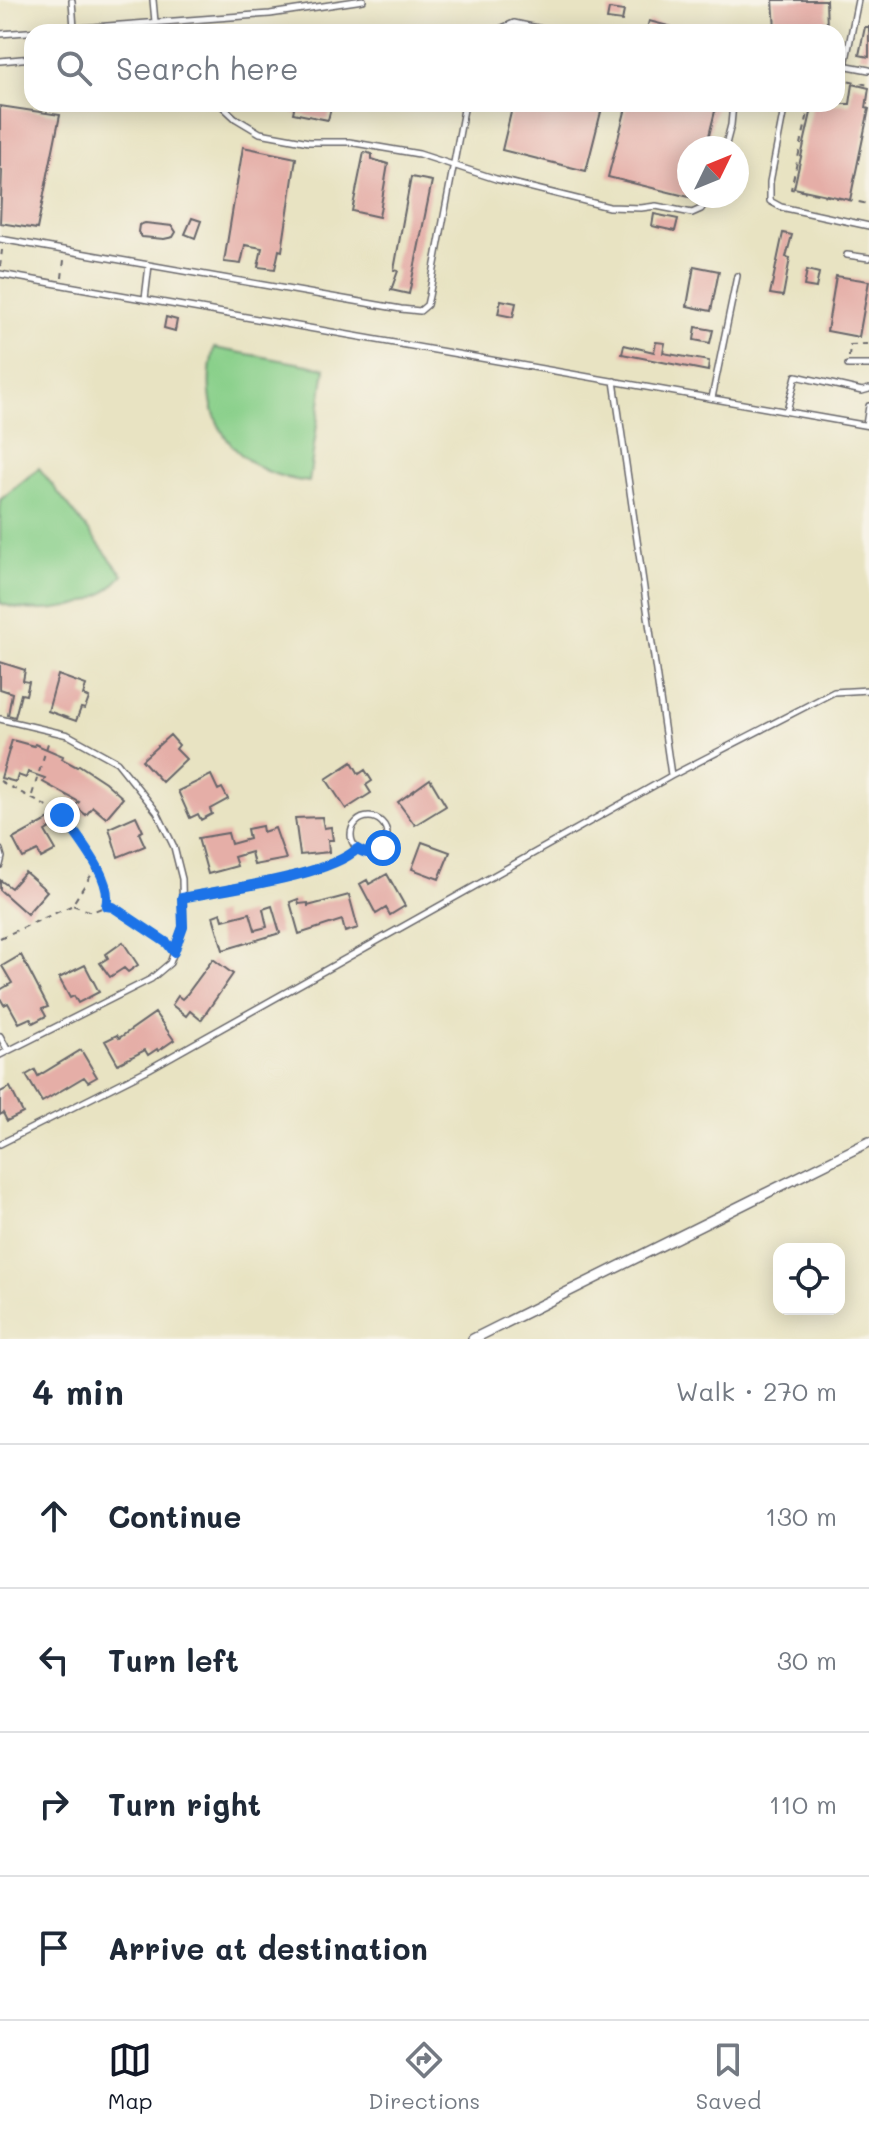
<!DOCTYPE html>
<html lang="en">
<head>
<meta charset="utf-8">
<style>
	body { margin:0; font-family:Mali,sans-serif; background:#f6f6f7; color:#1f2937 }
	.controls { position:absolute; right:24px; bottom:24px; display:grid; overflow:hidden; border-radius:16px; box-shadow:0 4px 20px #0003 }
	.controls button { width:72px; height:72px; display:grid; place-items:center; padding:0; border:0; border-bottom:2px solid #e0e1e3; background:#fff; color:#1f2937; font:40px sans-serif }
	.compass { position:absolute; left:677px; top:136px; width:72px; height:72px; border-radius:50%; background:#fff; box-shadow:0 4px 20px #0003; rotate:47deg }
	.stop { position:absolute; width:24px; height:24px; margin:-18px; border:6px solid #1a73e8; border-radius:50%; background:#fff }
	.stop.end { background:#1a73e8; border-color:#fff; box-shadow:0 2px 8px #0008 }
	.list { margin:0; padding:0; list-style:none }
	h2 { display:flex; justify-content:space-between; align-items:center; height:104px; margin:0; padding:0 32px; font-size:34px }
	h2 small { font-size:26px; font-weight:400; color:#747a83 }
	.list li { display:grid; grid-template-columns:52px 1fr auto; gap:24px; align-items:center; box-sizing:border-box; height:144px; padding:0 32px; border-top:2px solid #e0e1e3 }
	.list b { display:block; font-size:30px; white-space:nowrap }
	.list em { font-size:26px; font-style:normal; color:#747a83 }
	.icon { flex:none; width:44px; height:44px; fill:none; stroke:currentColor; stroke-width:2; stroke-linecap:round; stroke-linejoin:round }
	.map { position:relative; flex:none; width:869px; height:1339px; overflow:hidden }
	.search { position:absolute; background:#fff; box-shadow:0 4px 20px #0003; left:24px; right:24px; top:24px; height:88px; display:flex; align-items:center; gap:20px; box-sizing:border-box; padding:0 28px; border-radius:24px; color:#747a83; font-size:30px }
	.sheet { height:680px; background:#fff }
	nav { display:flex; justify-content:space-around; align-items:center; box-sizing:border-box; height:112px; border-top:2px solid #e0e1e3; background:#fff; font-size:22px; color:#747a83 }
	nav a { display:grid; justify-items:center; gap:4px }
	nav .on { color:#111827 }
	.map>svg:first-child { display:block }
</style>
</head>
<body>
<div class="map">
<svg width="869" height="1339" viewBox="0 0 869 1339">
	<rect width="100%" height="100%" fill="#f7f3e8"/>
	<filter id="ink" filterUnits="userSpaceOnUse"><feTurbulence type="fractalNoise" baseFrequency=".0125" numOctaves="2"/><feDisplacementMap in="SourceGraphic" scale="16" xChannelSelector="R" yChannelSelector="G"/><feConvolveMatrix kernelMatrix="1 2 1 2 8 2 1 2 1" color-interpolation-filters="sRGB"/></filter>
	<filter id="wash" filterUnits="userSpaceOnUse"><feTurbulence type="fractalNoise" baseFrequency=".006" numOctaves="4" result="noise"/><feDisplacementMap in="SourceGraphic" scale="32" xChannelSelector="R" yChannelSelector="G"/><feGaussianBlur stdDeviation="1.8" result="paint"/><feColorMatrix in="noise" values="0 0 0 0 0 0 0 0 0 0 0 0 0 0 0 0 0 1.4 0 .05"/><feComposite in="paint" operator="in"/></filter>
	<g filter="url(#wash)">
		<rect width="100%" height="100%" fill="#e8e3c2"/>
		<!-- pitch -->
		<path fill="#8ad08b" stroke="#567963" stroke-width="2" d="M214,348L325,368L309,482C235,473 196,421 214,348Z
			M39,468L123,575C117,581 111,588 104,593C76,611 31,615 0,603V500Z"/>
		<g id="blocks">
			<!-- building -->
			<path fill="#e5aea7" d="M773,0H826L827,27L775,29Z
				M609,9L624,11L622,21L607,19Z
				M649,21L680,29V32H646Z
				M865,27H869V57L859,55Z
				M853,84L869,88L866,108L869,109L850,200L794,188L813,104H850Z
				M295,104H332L328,120L293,113Z
				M513,104H603L586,171L502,150Z
				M627,104H705L716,107L706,148H689V197L608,177Z
				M0,106L60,115L37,229L0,223L2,170L0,169Z
				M243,147L296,158L282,251L279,250L275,269L258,267L262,248L245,245L241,264L224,262Z
				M364,152L372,154V159L388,164L379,217L352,211Z
				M411,177L432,181L409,294L391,290L398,271L394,270Z
				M654,214L678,219L675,231L652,226Z
				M192,218L201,221L195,238L185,234Z
				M145,223L172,226L176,232L173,237L164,239L142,237L138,232L139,225Z
				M783,233L792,235L786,257L790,258L783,296L770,294Z
				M694,266L719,271L711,311L687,306Z
				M807,270L819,273L816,288L804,286Z
				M836,276L869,281L859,337L827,331Z
				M501,300L516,303L513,317L498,314Z
				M166,317L177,320L175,331L164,328Z
				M696,327L713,330L710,343L694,340Z
				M656,342L665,343L663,353L709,361L708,371L622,354L624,345L654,352Z
				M0,662L25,670L23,681L29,682L26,695L21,694L15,717L8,715L12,693L0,689Z
				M58,675L86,685L83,695L89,698L85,709L81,708L76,721L48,711Z
				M170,735L179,745L176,749L186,759L162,782L142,760Z
				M12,740L34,746L35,744L63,756L62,759L77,767L79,765L105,782L123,798L106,818L93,807L86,815L75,806L79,802L43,782L45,778L28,772L26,778L18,775L16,782L1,778Z
				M352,762L359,774L365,770L372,781L366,785L371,793L346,809L326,779Z
				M211,775L218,790L222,788L228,799L210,809L212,814L201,820L198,814L190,818L178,791Z
				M430,779L446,806L415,825L398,802Z
				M62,812L66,819L45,831L56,850L41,858L38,851L23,858L13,839Z
				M136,816L143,831L139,833L145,846L118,857L109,828Z
				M322,817L324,828L331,827L333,840H328L329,852L300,855L295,818Z
				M262,826L263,832L275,828L286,859L254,865L251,852L234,857L237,866L208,874L198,838L228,833L231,844L249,839L247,829Z
				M422,842L450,852L439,879L412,869Z
				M25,872L47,891L27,914L0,890V880L11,888Z
				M387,874L405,906L390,915L386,908L376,914L360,884L367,880L369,884Z
				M349,895L358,928L345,932L342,920L299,934L290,902L298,899L299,904L308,903V906Z
				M272,906L280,933L223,950L213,916L221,913L223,920L250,913L255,930L267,927L263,909Z
				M123,942L138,965L128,972L124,968L110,977L100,963L108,958L106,954Z
				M21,955L48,1007L42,1009L46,1016L33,1023L30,1018L19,1023L8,1003L4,1005L0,998V990L12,983L2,966Z
				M213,959L233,974L201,1020L190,1011L186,1016L172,1005L178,996L182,999L187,994Z
				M85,965L99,992L78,1003L74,996L70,998L59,978Z
				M155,1013L174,1040L158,1051L157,1049L148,1055L145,1050L118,1064L105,1041L117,1035L119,1038Z
				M81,1050L97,1077L88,1082L84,1077L42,1102L26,1075L35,1070L38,1076Z
				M10,1087L23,1113L7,1121L3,1113L0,1115V1092Z"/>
		</g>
	</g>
	<g filter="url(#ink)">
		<use href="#blocks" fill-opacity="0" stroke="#67666a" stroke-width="2"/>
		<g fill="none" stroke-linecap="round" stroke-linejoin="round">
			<defs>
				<path id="service" d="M153,0L155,22
					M72,1L74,28
					M493,32L514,23L556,32
					M0,34L270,14L363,0
					M0,61L32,58
					M837,64L869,70
					M845,65L858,0
					M220,104L235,118L260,133L309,142H349L419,154L496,179L609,207L641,208L656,206L692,213L701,209L710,196
					M785,104L770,182V201L781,207L869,226
					M725,148L731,125L733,104
					M0,239L401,309L420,311L427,305L429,296L465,104
					M847,255L869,258
					M0,274L869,426
					M145,299L149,265
					M848,365H869
					M614,381L671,775
					M712,398L737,276
					M787,411L796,376L862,391L869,389
					M866,425L869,406
					M0,719L68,735L117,762L157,812L174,847L182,879L183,927L170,963L151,979L0,1055
					M351 835a18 18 0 1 1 36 0a18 18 0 1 1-36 0Z
					M0,850L2,857L0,865
					M183,898C225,889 328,876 357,849
					M0,1036L8,1051
					M0,1144L149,1069L671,776L834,692L869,690"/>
				<path id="minor" d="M473,1339L869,1142"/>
			</defs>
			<!-- service casing -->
			<use href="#service" stroke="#67666a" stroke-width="8"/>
			<!-- minor casing -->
			<use href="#minor" stroke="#67666a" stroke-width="12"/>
			<!-- path -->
			<path stroke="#67666a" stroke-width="2" stroke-dasharray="6 6" stroke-linecap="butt" d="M837,78L869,85
				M810,104L791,189L869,204
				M0,267L2,250
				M62,278L64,260
				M849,357L850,345L869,344
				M0,781L62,815L95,861L97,866L108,899L106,906L92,912L72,905L97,866
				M32,795L49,740
				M107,906L113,907L168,945
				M0,938L71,906"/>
			<!-- service -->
			<use href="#service" stroke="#fff" stroke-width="5"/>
			<!-- minor -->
			<use href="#minor" stroke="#fff" stroke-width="9"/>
		</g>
	</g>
	<g fill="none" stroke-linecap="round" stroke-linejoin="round" filter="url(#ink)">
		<!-- route -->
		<path stroke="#1a73e8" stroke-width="10" d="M62,815C77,837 114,879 106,906L113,907L167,943L174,952L183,927L182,898C225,889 328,876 357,849C367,855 374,855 383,848"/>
	</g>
</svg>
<div class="controls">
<button><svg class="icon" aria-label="locate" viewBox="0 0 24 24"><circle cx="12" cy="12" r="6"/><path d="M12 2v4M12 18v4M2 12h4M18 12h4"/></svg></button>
</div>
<svg class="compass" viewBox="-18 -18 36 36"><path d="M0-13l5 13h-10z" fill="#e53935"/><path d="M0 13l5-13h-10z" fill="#747a83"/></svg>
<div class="stop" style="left:383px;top:848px"></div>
<div class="stop end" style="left:62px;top:815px"></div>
<div class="search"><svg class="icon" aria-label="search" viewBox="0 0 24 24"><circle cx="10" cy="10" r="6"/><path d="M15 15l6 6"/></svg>Search here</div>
</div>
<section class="sheet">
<h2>4 min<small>Walk · 270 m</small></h2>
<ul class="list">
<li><svg class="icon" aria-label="ahead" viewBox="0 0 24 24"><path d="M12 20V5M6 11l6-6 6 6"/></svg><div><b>Continue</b></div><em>130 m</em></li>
<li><svg class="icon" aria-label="left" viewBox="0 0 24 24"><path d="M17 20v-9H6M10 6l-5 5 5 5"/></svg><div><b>Turn left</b></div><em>30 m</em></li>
<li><svg class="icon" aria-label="right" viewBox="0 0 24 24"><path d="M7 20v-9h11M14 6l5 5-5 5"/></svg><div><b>Turn right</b></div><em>110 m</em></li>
<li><svg class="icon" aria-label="arrive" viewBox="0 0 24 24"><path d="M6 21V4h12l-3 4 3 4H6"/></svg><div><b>Arrive at destination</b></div></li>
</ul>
</section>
<nav>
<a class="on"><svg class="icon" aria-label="map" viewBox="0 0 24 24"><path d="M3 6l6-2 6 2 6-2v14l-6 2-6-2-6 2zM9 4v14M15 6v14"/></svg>Map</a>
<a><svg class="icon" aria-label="directions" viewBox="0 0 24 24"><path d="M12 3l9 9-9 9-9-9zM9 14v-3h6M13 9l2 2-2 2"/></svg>Directions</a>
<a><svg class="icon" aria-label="saved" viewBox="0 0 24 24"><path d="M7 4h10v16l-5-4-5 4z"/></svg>Saved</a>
</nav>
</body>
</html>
